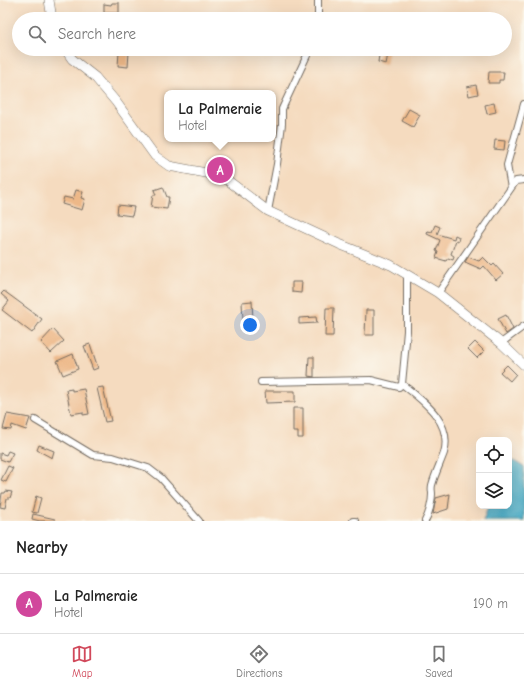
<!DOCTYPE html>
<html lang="en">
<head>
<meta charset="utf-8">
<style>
	body { margin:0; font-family:"Comic Neue",sans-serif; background:#f2f2f2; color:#222 }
	.controls { position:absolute; right:12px; bottom:12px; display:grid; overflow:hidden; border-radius:8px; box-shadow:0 4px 16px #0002 }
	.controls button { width:36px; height:36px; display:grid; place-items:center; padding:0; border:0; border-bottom:1px solid #e0e0e0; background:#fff; color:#222; font:20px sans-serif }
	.you { position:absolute; left:250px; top:325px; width:14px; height:14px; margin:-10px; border:3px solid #fff; border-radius:50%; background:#1a73e8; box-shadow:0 0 0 6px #1a73e833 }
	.badge { display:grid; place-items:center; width:26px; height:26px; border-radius:50%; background:#d1495b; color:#fff; font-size:13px; font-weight:700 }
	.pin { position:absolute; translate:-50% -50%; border:2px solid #fff; box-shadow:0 1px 4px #0006 }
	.popup { position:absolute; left:164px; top:90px; width:112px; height:52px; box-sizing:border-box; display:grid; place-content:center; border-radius:8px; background:#fff; filter:drop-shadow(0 1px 3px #0005); font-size:13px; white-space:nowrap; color:#767676 }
	.popup b { font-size:15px; color:#222 }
	.popup::after { content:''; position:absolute; left:50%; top:100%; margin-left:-8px; border:8px solid transparent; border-top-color:#fff }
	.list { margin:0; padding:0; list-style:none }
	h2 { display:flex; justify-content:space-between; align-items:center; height:52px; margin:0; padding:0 16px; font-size:17px }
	h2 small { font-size:13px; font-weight:400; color:#767676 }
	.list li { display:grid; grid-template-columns:26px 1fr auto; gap:12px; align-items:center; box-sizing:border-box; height:60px; padding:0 16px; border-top:1px solid #e0e0e0 }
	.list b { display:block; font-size:15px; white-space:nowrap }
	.list p { margin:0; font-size:13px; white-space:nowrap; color:#767676 }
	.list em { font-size:13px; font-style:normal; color:#767676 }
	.icon { flex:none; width:22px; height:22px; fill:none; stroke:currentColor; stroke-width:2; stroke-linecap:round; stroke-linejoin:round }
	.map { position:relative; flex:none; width:524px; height:521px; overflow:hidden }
	.search { position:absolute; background:#fff; box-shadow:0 4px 16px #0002; left:12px; right:12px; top:12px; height:44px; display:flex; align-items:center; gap:10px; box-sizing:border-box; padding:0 14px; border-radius:22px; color:#767676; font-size:15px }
	.sheet { height:112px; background:#fff }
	nav { display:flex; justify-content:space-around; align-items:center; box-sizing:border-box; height:56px; border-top:1px solid #e0e0e0; background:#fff; font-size:11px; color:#767676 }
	nav a { display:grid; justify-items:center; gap:2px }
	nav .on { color:#d1495b }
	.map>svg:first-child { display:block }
</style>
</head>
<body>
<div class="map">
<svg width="524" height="521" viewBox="0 0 524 521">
	<rect width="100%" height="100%" fill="#fbf7ec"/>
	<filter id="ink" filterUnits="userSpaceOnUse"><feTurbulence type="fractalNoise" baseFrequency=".025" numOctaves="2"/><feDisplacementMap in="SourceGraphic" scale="8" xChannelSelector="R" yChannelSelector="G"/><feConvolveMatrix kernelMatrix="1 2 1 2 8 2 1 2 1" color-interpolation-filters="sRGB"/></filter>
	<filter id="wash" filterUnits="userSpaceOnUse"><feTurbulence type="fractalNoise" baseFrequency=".012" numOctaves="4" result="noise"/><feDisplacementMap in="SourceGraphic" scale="16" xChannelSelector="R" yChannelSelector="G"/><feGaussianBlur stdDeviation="0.9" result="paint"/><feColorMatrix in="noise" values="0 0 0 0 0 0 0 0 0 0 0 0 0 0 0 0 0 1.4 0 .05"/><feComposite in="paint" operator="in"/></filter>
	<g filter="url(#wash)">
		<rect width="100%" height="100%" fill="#f5dbbf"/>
		<!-- water -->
		<path fill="#44a9c4" stroke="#386a78" d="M509,461H514L524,467V521H483L488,506H509Z"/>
		<g id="blocks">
			<!-- building -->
			<path fill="#edb888" d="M112,3H119V13H104V4L111,5Z
				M380,49H389L386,64L378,62Z
				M119,52H129L128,67L118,66Z
				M489,72H504L503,80H499V83H488Z
				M476,85L478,94L469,96L467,87Z
				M494,103L496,112L487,114L485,105Z
				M409,109L420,115L413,127L402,121Z
				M495,140L505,141L504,150L494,149Z
				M163,187L167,197H169L167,209L151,207L153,195H156L154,190Z
				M76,190L83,192L81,198L85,199L82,210L62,204L64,197L73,199Z
				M118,205L134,207L132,216L117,214Z
				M435,225L440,227L437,234L454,239L455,235L459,237L458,241L456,240L451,254L454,256L453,260L448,258L446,261L436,258L438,252L436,251L440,240L427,234L428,231L432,232Z
				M468,257L479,261L483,257L492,266L494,264L503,274L496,280L484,266L481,269L465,262Z
				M292,282H302L301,293L292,292Z
				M4,291L42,319L32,333L2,310L9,301L1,294Z
				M252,301L253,320H243L242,302Z
				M326,308H334L333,336H325Z
				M366,310H374V335H365Z
				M506,315L513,329L506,334L498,319Z
				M316,317L317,323L299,324V318Z
				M53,329L64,341L51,353L41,342Z
				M475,342L484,351L477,358L468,349Z
				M90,344L98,368L93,370L84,346Z
				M73,354L78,369L63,375L57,361Z
				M309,357H314V377L308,376Z
				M507,365L516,374L510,381L500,372Z
				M103,387L111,421L105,422L97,388Z
				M72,389V391L84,389L89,414L83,415V412L71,414L66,390Z
				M265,391H295V402L266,403Z
				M293,408H303V438H298V432H293Z
				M7,414L30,418L26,430L12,425L11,430L3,429Z
				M39,445L54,451L52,458L37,450Z
				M8,451L13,453L8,462L0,459V453L6,455Z
				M8,466L13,468L6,482L1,480Z
				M6,491L12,492L10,498H7L5,508L0,507L2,493H5Z
				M450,494L448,509L433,514L436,498Z
				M36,496L41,498L37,513L32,512Z
				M33,514L55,519V521H40L32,519Z"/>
		</g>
	</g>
	<g filter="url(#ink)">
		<use href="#blocks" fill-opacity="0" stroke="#72695f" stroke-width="1"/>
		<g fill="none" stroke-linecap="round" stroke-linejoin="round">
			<defs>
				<path id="street" d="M318,0V19
					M511,188L516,181L524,180
					M268,211L277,164L282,124V109L310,49
					M438,293L511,188L507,165L524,104
					M501,343L524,326
					M261,382L371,380L399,387L402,384L407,331V274
					M402,384C423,401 453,422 444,453C440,464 435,474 432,485C431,489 432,491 432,494C432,502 429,514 425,521
					M35,420L93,455L113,457L148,468L161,478L199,521
					M353,521H355"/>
				<path id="secondary" d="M49,0L52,19
					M65,49L72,59L95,77L116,102L155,156L169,166L222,176L268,211L339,244L391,265L438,293L501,343L524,365"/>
			</defs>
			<!-- street casing -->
			<use href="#street" stroke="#72695f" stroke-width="8"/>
			<!-- secondary casing -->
			<use href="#secondary" stroke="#72695f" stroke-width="10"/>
			<!-- street -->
			<use href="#street" stroke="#fff" stroke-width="6"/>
			<!-- secondary -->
			<use href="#secondary" stroke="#fff" stroke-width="9"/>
		</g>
	</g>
</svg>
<div class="controls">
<button><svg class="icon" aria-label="locate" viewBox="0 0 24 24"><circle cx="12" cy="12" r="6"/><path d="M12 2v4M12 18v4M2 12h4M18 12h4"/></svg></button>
<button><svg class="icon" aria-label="layers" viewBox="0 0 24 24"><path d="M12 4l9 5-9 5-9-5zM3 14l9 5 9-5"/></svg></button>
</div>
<div class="you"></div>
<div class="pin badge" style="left:220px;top:170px;background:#d1479c">A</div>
<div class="popup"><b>La Palmeraie</b>Hotel</div>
<div class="search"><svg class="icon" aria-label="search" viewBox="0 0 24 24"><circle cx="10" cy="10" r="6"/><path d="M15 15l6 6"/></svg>Search here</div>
</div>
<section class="sheet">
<h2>Nearby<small></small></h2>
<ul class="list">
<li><span class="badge" style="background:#d1479c">A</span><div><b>La Palmeraie</b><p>Hotel</p></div><em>190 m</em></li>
</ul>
</section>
<nav>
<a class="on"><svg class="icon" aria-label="map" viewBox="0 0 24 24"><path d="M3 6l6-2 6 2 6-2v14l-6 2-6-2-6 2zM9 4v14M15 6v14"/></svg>Map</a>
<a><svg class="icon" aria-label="directions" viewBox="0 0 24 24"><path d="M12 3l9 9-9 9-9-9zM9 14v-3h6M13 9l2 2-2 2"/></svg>Directions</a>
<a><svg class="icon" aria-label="saved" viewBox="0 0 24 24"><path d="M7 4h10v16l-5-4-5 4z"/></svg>Saved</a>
</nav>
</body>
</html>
